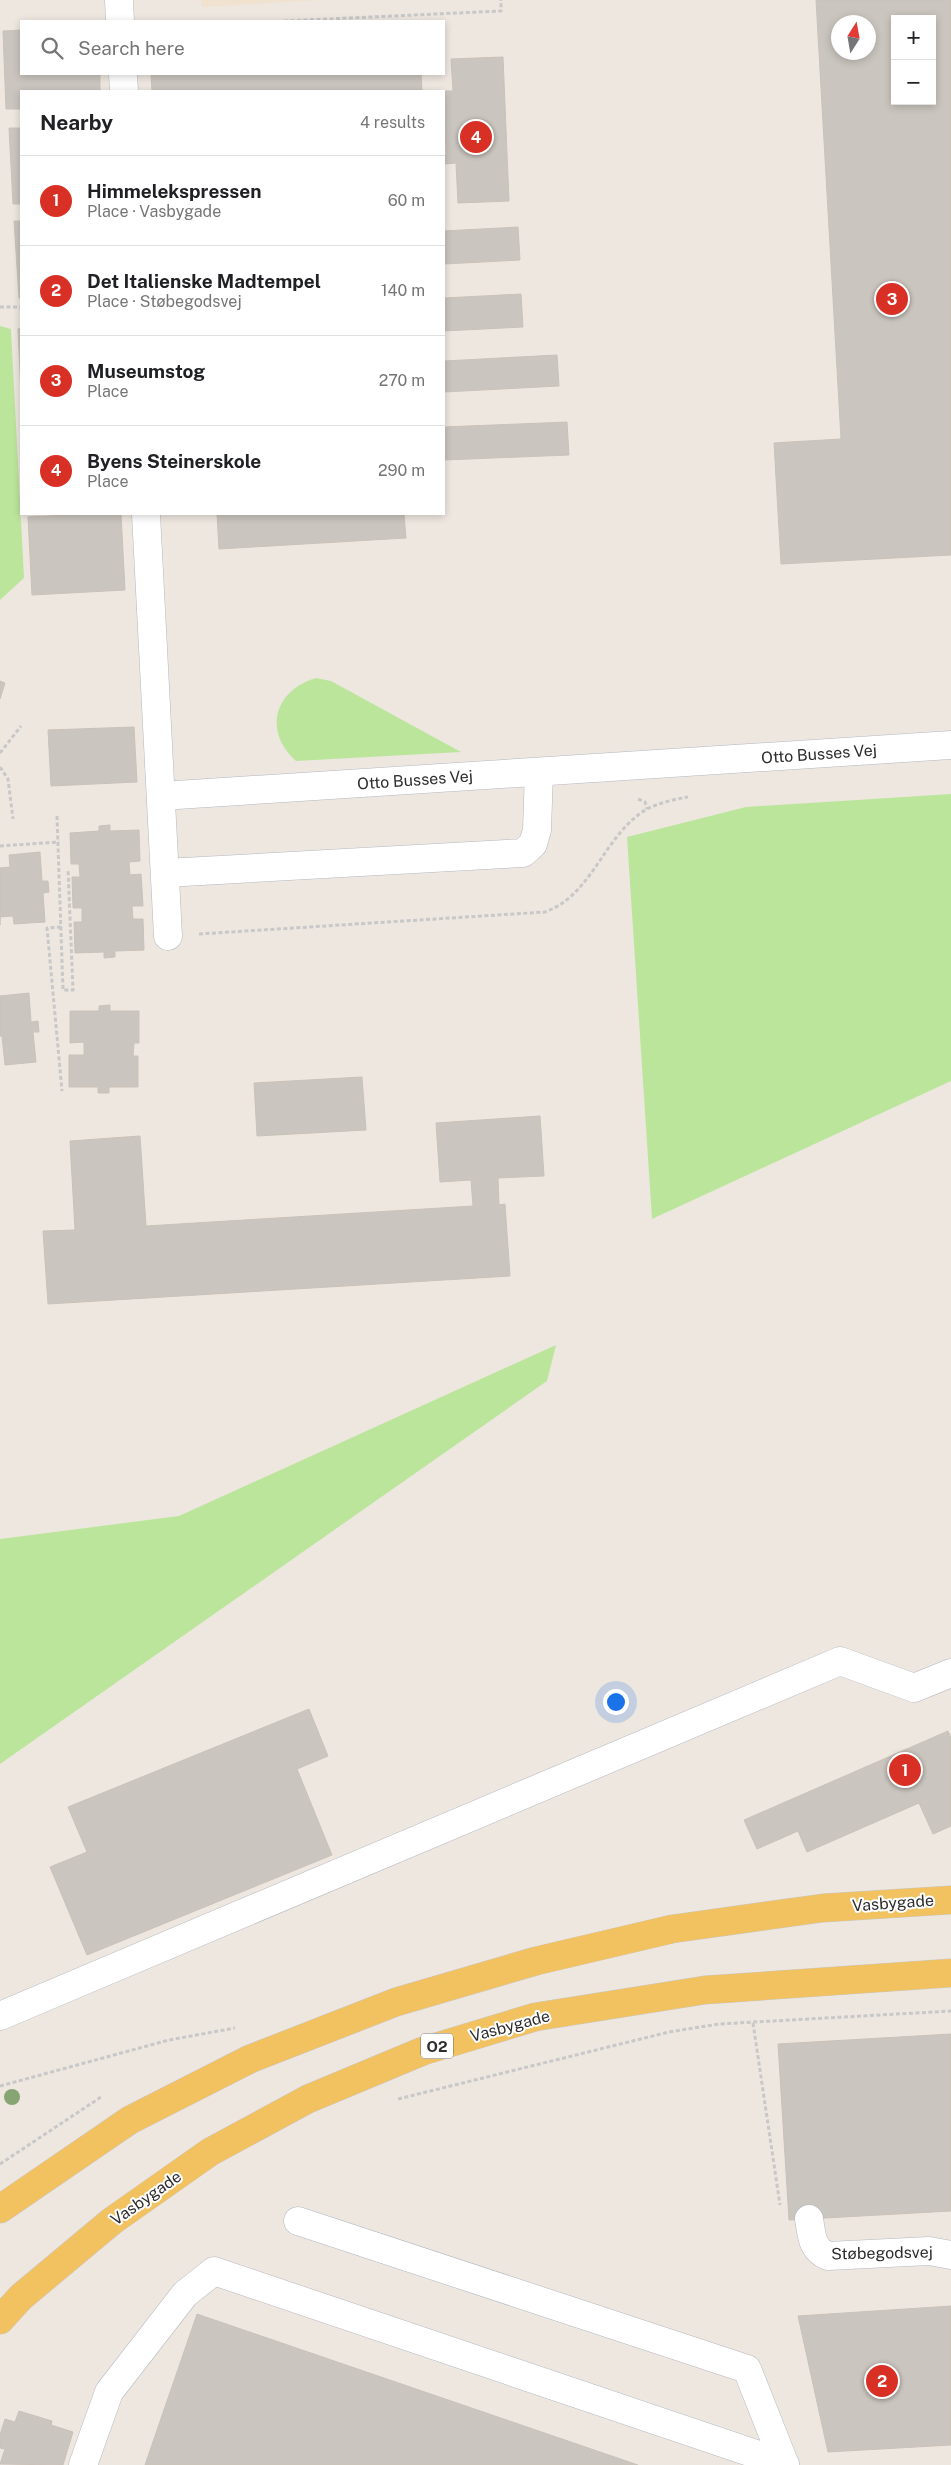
<!DOCTYPE html>
<html lang="en">
<head>
<meta charset="utf-8">
<style>
	body { margin:0; font-family:"Public Sans",sans-serif; background:#f6f6f6; color:#202124 }
	.controls { position:absolute; right:15px; top:15px; display:grid; overflow:hidden; border-radius:0px; box-shadow:0 2px 8px #0003 }
	.controls button { width:45px; height:45px; display:grid; place-items:center; padding:0; border:0; border-bottom:1px solid #e0e0e0; background:#fff; color:#202124; font:25px sans-serif }
	.compass { position:absolute; left:831px; top:15px; width:45px; height:45px; border-radius:50%; background:#fff; box-shadow:0 2px 8px #0003; rotate:11deg }
	.you { position:absolute; left:615px; top:1701px; width:18px; height:18px; margin:-12px; border:4px solid #fff; border-radius:50%; background:#1a73e8; box-shadow:0 0 0 8px #1a73e833 }
	.badge { display:grid; place-items:center; width:32px; height:32px; border-radius:50%; background:#d93025; color:#fff; font-size:16px; font-weight:700 }
	.pin { position:absolute; translate:-50% -50%; border:2px solid #fff; box-shadow:0 1px 5px #0006 }
	.list { margin:0; padding:0; list-style:none }
	h2 { display:flex; justify-content:space-between; align-items:center; height:65px; margin:0; padding:0 20px; font-size:21px }
	h2 small { font-size:16px; font-weight:400; color:#757577 }
	.list li { display:grid; grid-template-columns:32px 1fr auto; gap:15px; align-items:center; box-sizing:border-box; height:90px; padding:0 20px; border-top:1px solid #e0e0e0 }
	.list b { display:block; font-size:19px; white-space:nowrap }
	.list p { margin:0; font-size:16px; white-space:nowrap; color:#757577 }
	.list em { font-size:16px; font-style:normal; color:#757577 }
	.icon { flex:none; width:28px; height:28px; fill:none; stroke:currentColor; stroke-width:2; stroke-linecap:round; stroke-linejoin:round }
	.map { position:relative; flex:none; width:951px; height:2465px; overflow:hidden }
	.search { position:absolute; background:#fff; box-shadow:0 2px 8px #0003; left:20px; top:20px; width:425px; height:55px; display:flex; align-items:center; gap:12px; box-sizing:border-box; padding:0 18px; border-radius:0px; color:#757577; font-size:19px }
	.panel { position:absolute; background:#fff; box-shadow:0 2px 8px #0003; left:20px; top:90px; width:425px; height:425px; border-radius:0px }
	.map>svg:first-child { display:block }
</style>
</head>
<body>
<div class="map">
<svg width="951" height="2465" viewBox="0 0 951 2465">
	<rect width="100%" height="100%" fill="#eee7e0"/>
	<!-- education -->
	<path fill="#f0e2cf" d="M201,0H321L202,7Z"/>
	<!-- green -->
	<path fill="#bce59c" d="M0,326L11,329L24,578L0,600Z
		M316,678L331,681L461,752L296,761C263,732 274,690 316,678Z
		M951,794V1081L652,1219L627,837L746,807Z
		M556,1345L547,1381L0,1764V1539L179,1516Z"/>
	<!-- building -->
	<path fill="#cac5be" stroke="#cac2b9" fill-rule="evenodd" d="M816,0H951V555L781,564L774,443L841,439ZM895,19H932V101H895ZM838,22H868V52H838Z
		M21,30V74H100V91H21V109H6L3,31Z
		M503,57L509,201L458,203L456,163L444,164V155H446L444,91H453L451,59Z
		M151,74H421L422,91H152Z
		M9,128H21V204H13Z
		M14,221H21V298H19Z
		M518,227L520,260L444,264V231Z
		M521,294L523,327L444,331V298Z
		M21,328V393L18,329Z
		M557,355L559,386L444,392V361Z
		M567,422L569,455L444,460V427Z
		M90,514H121L125,590L32,595L28,517Z
		M217,514H404L406,538L219,549Z
		M0,681L5,683L0,699Z
		M134,727L137,782L51,786L48,730Z
		M110,825V831L139,830L140,861L129,862L130,875L141,874L143,906H132L133,919H143L144,950L115,951V957L104,958V952L75,953L74,922H82V908H73L72,877H80L79,864H71L70,833L99,831V826Z
		M40,852L42,881H48L49,892L43,893L45,922L14,924L13,916L0,917V925V868L10,867L9,855Z
		M29,993L31,1022L38,1021L39,1032H33L36,1062L5,1065L2,1036H0V996Z
		M110,1005V1011H139V1043H134L133,1056H138V1087H109V1093H98V1087H69V1055H84V1042L70,1043V1011H99V1006Z
		M362,1077L366,1130L257,1136L254,1083Z
		M540,1116L544,1176L498,1178L499,1205L505,1204L510,1276L48,1304L43,1231L75,1230L70,1141L140,1136L146,1226L473,1206L471,1180L440,1182L436,1123Z
		M309,1709L328,1756L297,1769L332,1855L87,1955L50,1867L87,1852L68,1807Z
		M948,1731L951,1738V1826L933,1834L919,1803L807,1852L798,1831L757,1849L744,1820Z
		M951,2034V2211L789,2220L778,2044Z
		M951,2306V2445L828,2452L798,2316Z
		M197,2314L638,2465H145Z
		M19,2411L52,2421L51,2425L73,2432L63,2465L0,2464L5,2449L0,2448V2435L5,2419L15,2422Z"/>
	<g fill="none" stroke-linecap="round" stroke-linejoin="round">
		<defs>
			<path id="minor" d="M119,0L120,21
				M123,74L124,91
				M146,514L168,936
				M161,796L951,745
				M165,873L523,853L533,844L537,830L539,772
				M0,2016L840,1661L914,1688L951,1673
				M809,2219C812,2235 811,2249 828,2256L929,2251L951,2255
				M298,2221L747,2369L785,2465
				M83,2465L109,2392L185,2294L214,2271L785,2464"/>
			<path id="major" d="M0,2209L130,2120L250,2059L396,2002L536,1961L672,1929L823,1908L951,1900
				M0,2320L21,2297L112,2221L210,2152L308,2099L423,2051L535,2017L705,1990L951,1973"/>
		</defs>
		<!-- minor casing -->
		<use href="#minor" stroke="#b3b7c0" stroke-width="29"/>
		<!-- major casing -->
		<use href="#major" stroke="#c8c8c8" stroke-width="29"/>
		<!-- path -->
		<path stroke="#c8c8c8" stroke-width="3" stroke-dasharray="4 2.5" stroke-linecap="butt" d="M284,21L501,11V0
			M0,307H21
			M0,753L21,726
			M0,767L8,779L13,819
			M638,799L645,802L647,809
			M57,816L63,990H73L68,869
			M0,846L59,842
			M61,927L47,928L62,1091
			M199,934L545,912C593,895 604,834 647,809C659,803 675,799 688,797
			M753,2023L780,2205
			M0,2086L169,2040L235,2028
			M398,2099L669,2032L719,2024L951,2011
			M0,2164L101,2097"/>
		<!-- minor -->
		<use href="#minor" stroke="#fff" stroke-width="28"/>
		<!-- major -->
		<use href="#major" stroke="#f3c260" stroke-width="28"/>
	</g>
	<!-- trees -->
	<circle fill="#87a473" cx="12" cy="2097" r="8"/>
	<g text-anchor="middle" dominant-baseline="central" stroke-width="4" stroke-linejoin="round" paint-order="stroke">
		<!-- shield labels -->
		<rect fill="#fff" stroke="#6c6c6c" stroke-width="1" x="421" y="2033.5" width="32" height="25" rx="4"/>
		<g font-size="15" font-weight="bold" fill="#2d2d2d">
			<text x="437" y="2046">O2</text>
		</g>
		<!-- street labels -->
		<g font-size="16" fill="#2d2d2d" stroke="#fff">
			<text transform="translate(819 754) rotate(-4)">Otto Busses Vej</text>
			<text transform="translate(415 780) rotate(-4)">Otto Busses Vej</text>
			<text transform="translate(893 1903) rotate(-4)">Vasbygade</text>
			<text transform="translate(510 2026) rotate(-15)">Vasbygade</text>
			<text transform="translate(146 2198) rotate(-35)">Vasbygade</text>
			<text transform="translate(882 2253) rotate(-1)">Støbegodsvej</text>
		</g>
	</g>
</svg>
<div class="controls">
<button>+</button>
<button>−</button>
</div>
<svg class="compass" viewBox="-18 -18 36 36"><path d="M0-13l5 13h-10z" fill="#e53935"/><path d="M0 13l5-13h-10z" fill="#757577"/></svg>
<div class="you"></div>
<div class="pin badge" style="left:905px;top:1770px">1</div>
<div class="pin badge" style="left:882px;top:2381px">2</div>
<div class="pin badge" style="left:892px;top:299px">3</div>
<div class="pin badge" style="left:476px;top:137px">4</div>
<div class="search"><svg class="icon" aria-label="search" viewBox="0 0 24 24"><circle cx="10" cy="10" r="6"/><path d="M15 15l6 6"/></svg>Search here</div>
<section class="panel">
<h2>Nearby<small>4 results</small></h2>
<ul class="list">
<li><span class="badge">1</span><div><b>Himmelekspressen</b><p>Place · Vasbygade</p></div><em>60 m</em></li>
<li><span class="badge">2</span><div><b>Det Italienske Madtempel</b><p>Place · Støbegodsvej</p></div><em>140 m</em></li>
<li><span class="badge">3</span><div><b>Museumstog</b><p>Place</p></div><em>270 m</em></li>
<li><span class="badge">4</span><div><b>Byens Steinerskole</b><p>Place</p></div><em>290 m</em></li>
</ul>
</section>
</div>
</body>
</html>
